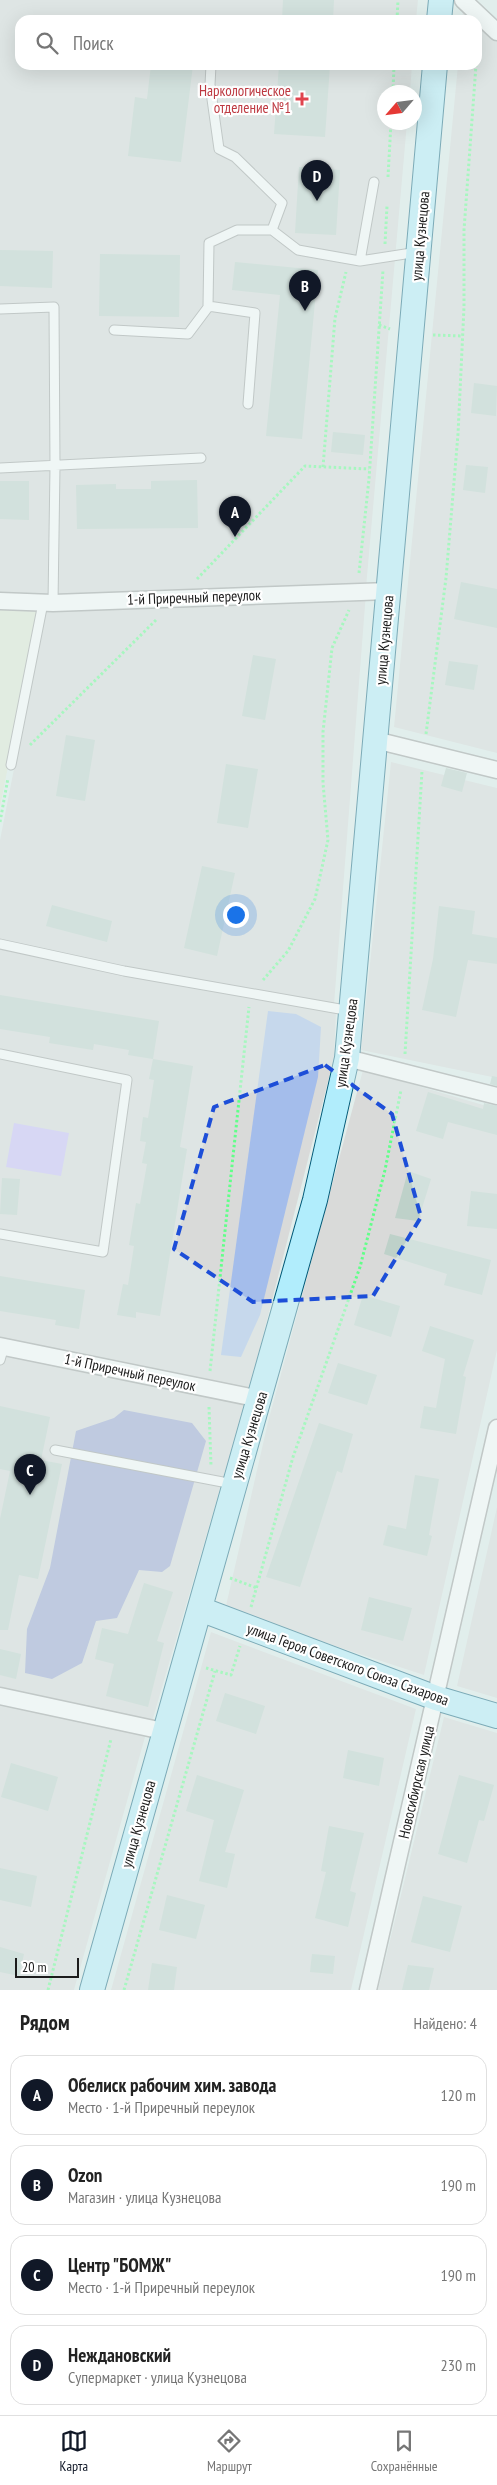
<!DOCTYPE html>
<html lang="ru">
<head>
<meta charset="utf-8">
<style>
	body { margin:0; font-family:"PT Sans Narrow",sans-serif; background:#f6f6f6; color:#222 }
	.compass { position:absolute; left:377px; top:85px; width:45px; height:45px; border-radius:50%; background:#fff; box-shadow:0 5px 20px #0002; rotate:242deg }
	.scale { position:absolute; left:15px; bottom:12px; width:64px; box-sizing:border-box; padding-left:5px; border:2px solid #1c1c1c; border-top:0; font-size:14px; line-height:18px; white-space:nowrap; color:#1c1c1c; -webkit-text-stroke:4px #fff; paint-order:stroke }
	.you { position:absolute; left:235px; top:914px; width:18px; height:18px; margin:-12px; border:4px solid #fff; border-radius:50%; background:#1a73e8; box-shadow:0 0 0 8px #1a73e833 }
	.badge { display:grid; place-items:center; width:32px; height:32px; border-radius:50%; background:#111827; color:#fff; font-size:16px; font-weight:700 }
	.pin { position:absolute; translate:-50% -41px; filter:drop-shadow(0 1px 2px #0008) }
	.pin::after { content:''; position:absolute; top:26px; width:18px; height:15px; background:inherit; clip-path:polygon(0 0,100% 0,50% 100%) }
	.list { margin:0; padding:0; list-style:none }
	h2 { display:flex; justify-content:space-between; align-items:center; height:65px; margin:0; padding:0 20px; font-size:21px }
	h2 small { font-size:16px; font-weight:400; color:#767676 }
	.list li { display:grid; grid-template-columns:32px 1fr auto; gap:15px; align-items:center; box-sizing:border-box; height:80px; margin:0 10px 10px; padding:0 10px; border:1px solid #e0e0e0; border-radius:15px }
	.list b { display:block; font-size:19px; white-space:nowrap }
	.list p { margin:0; font-size:16px; white-space:nowrap; color:#767676 }
	.list em { font-size:16px; font-style:normal; color:#767676 }
	.icon { flex:none; width:28px; height:28px; fill:none; stroke:currentColor; stroke-width:2; stroke-linecap:round; stroke-linejoin:round }
	.map { position:relative; flex:none; width:497px; height:1990px; overflow:hidden }
	.search { position:absolute; background:#fff; box-shadow:0 5px 20px #0002; left:15px; right:15px; top:15px; height:55px; display:flex; align-items:center; gap:12px; box-sizing:border-box; padding:0 18px; border-radius:15px; color:#767676; font-size:19px }
	.sheet { height:425px; background:#fff }
	nav { display:flex; justify-content:space-around; align-items:center; box-sizing:border-box; height:70px; border-top:1px solid #e0e0e0; background:#fff; font-size:14px; color:#767676 }
	nav a { display:grid; justify-items:center; gap:2px }
	nav .on { color:#111827 }
	.map>svg:first-child { display:block }
</style>
</head>
<body>
<div class="map">
<svg width="497" height="1990" viewBox="0 0 497 1990">
	<rect width="100%" height="100%" fill="#e1eeec"/>
	<!-- residential -->
	<path fill="#d9dad9" d="M0,0H418L416,20H20V65H412L410,92H384V122L407,123L366,588L0,598Z
		M464,1L497,35V753L394,727L458,65H477V20H462Z
		M366,593L334,1005L126,968L0,942V840L46,606Z
		M391,762L497,788V1078L361,1050Z
		M0,946L336,1012L334,1058L248,1394L0,1343Z
		M363,1070L497,1109V1350L424,1675L225,1610L268,1422Z
		M0,1349L246,1400L151,1725L0,1692Z
		M497,1507V1698L457,1686Z
		M211,1632L416,1709L351,1990H111Z
		M0,1700L147,1730L74,1990H0Z
		M444,1717L497,1733V1990H378Z"/>
	<!-- industrial -->
	<path fill="#e1e8d3" d="M0,604L40,605L0,807Z"/>
	<!-- grass -->
	<path fill="#a4bdeb" d="M268,1011L296,1014L321,1027L318,1077L260,1315L241,1357L221,1355Z"/>
	<!-- forest -->
	<path fill="#949dd0" d="M124,1410L192,1423L206,1441L170,1566L162,1572L139,1570L117,1618L96,1621L82,1663L52,1679L25,1673L27,1629L50,1568L76,1431L114,1418Z"/>
	<!-- park -->
	<path fill="#c9bbfc" d="M14,1123L69,1133L61,1176L6,1167Z"/>
	<!-- building -->
	<path fill="#bed1c9" d="M283,0H334L333,20H282Z
		M151,65H193L181,162L128,156L135,97L147,99Z
		M279,65H330L325,137L274,134Z
		M299,167L340,170L336,235L295,233Z
		M0,250L53,251L52,288L0,286Z
		M100,254L180,255L179,317L99,316Z
		M235,262L318,270L302,439L266,436L280,295L232,290Z
		M474,383L497,386L496,416L471,413Z
		M333,432L365,435L363,455L331,452Z
		M466,465L488,467L485,493L463,490Z
		M197,480L198,528L77,529L76,485L116,484V489H151V481Z
		M0,481H29V520L0,519Z
		M461,582L497,589V628L454,619Z
		M253,655L276,659L265,720L242,716Z
		M449,661L478,665L474,690L445,685Z
		M66,735L95,740L85,801L56,796Z
		M226,764L258,769L248,828L217,823Z
		M446,768L467,773L462,792L441,786Z
		M202,866L235,873L217,956L184,948Z
		M52,905L112,921L107,942L46,926Z
		M439,906L475,911L472,934L497,938V964L468,960L456,1017L422,1010L433,959Z
		M0,995L159,1021L153,1059L128,1055L129,1050L94,1044L93,1050L49,1043L50,1037L0,1029Z
		M153,1059L193,1066L180,1147L187,1149L160,1316L136,1312V1318L117,1315L123,1284L128,1285L134,1246L129,1245L136,1203L140,1204L147,1164L142,1163L146,1142L140,1141L143,1117L148,1118L154,1080L149,1079Z
		M492,1076L497,1077V1086L490,1084Z
		M428,1092L483,1109L484,1103L497,1106V1135L448,1122L443,1139L416,1131Z
		M408,1171L431,1179L418,1221L395,1218Z
		M2,1178L20,1179L17,1215L0,1214Z
		M471,1191L497,1194V1229L467,1226Z
		M390,1234L491,1260L482,1295L444,1285L447,1274L384,1254Z
		M0,1276L85,1290L79,1329L55,1325L56,1320L0,1311Z
		M363,1295L400,1306L391,1337L354,1325Z
		M430,1326L474,1340L463,1376L466,1377L456,1434L420,1428L424,1406L436,1408L445,1359L422,1351Z
		M338,1363L377,1375L367,1405L328,1393Z
		M0,1406L50,1417L41,1460L62,1464L38,1579L19,1575L8,1630H0V1519L10,1471L0,1469Z
		M319,1423L353,1434L342,1473L337,1471L300,1587L266,1577Z
		M415,1475L439,1479L429,1535L432,1536L427,1556L383,1545L388,1525L406,1529Z
		M144,1583L173,1592L157,1641L164,1643L148,1707L106,1696L114,1664L95,1659L102,1628L128,1634Z
		M369,1597L412,1608L403,1641L361,1630Z
		M0,1649L21,1654L16,1679L0,1675Z
		M225,1693L265,1706L256,1734L216,1721Z
		M348,1750L384,1758L379,1786L343,1778Z
		M11,1763L58,1777L48,1811L1,1797Z
		M197,1775L244,1790L225,1852L235,1854L227,1888L199,1881L214,1820L186,1811Z
		M459,1775L494,1785L484,1821L479,1820L467,1863L438,1854Z
		M329,1826L364,1833L350,1891L356,1893L348,1927L315,1918L326,1872L321,1871Z
		M0,1868L37,1876L31,1907L0,1900Z
		M167,1895L205,1905L196,1939L159,1930Z
		M423,1896L462,1906L450,1952L411,1942Z
		M0,1947L24,1954L19,1976L0,1972Z
		M312,1954L335,1956L333,1974L310,1972Z
		M152,1963L177,1967L174,1990H148Z
		M408,1965L434,1968L429,1990H402Z"/>
	<g fill="none" stroke-linecap="round" stroke-linejoin="round">
		<defs>
			<path id="lane" d="M211,65L210,85L219,149L235,157L282,203L272,230
				M360,261L374,182
				M0,309L54,307L55,467L53,603
				M114,330L188,334L209,306
				M248,404L255,313L208,306L209,243L237,230H272L298,250L360,261L418,252
				M0,468L201,458
				M11,765L43,603
				M0,944L124,971L351,1011
				M0,1054L127,1080L103,1252L0,1234
				M0,1360L4,1346
				M55,1450L233,1484"/>
			<path id="street" d="M463,0L497,32
				M0,601L53,603L389,591
				M375,740L497,770
				M347,1058L497,1096
				M0,1346L260,1399
				M0,1696L163,1731
				M368,1990L497,1428"/>
			<path id="secondary" d="M439,20L441,0
				M200,1609L436,1698L497,1716
				M92,1990L315,1200L347,1058L435,65"/>
		</defs>
		<!-- lane casing -->
		<use href="#lane" stroke="#999" stroke-width="11"/>
		<!-- street casing -->
		<use href="#street" stroke="#999" stroke-width="19"/>
		<!-- secondary casing -->
		<use href="#secondary" stroke="#005876" stroke-width="26"/>
		<!-- path -->
		<path stroke="#61ff89" stroke-width="3" stroke-dasharray="2.5 2.5" stroke-linecap="butt" d="M397,20L398,0
			M477,52L478,40
			M393,92L394,65
			M388,177L391,122
			M385,244L387,206
			M379,325L390,329
			M433,335L463,336
			M323,467L335,318L346,272
			M359,573L369,479L383,270
			M197,579L305,466L369,469
			M426,734L446,578L458,434L464,307V230L476,65
			M30,745L157,619
			M0,822L8,778
			M263,980L288,951L315,899L328,840L323,783V732L332,648L349,610
			M405,1054L422,771
			M210,1371L249,1007
			M209,1407L211,1466
			M230,1578L257,1588
			M251,1607L293,1457L360,1267L385,1170L401,1090
			M206,1668L231,1675L240,1646
			M48,1990L111,1739
			M124,1990L215,1671"/>
		<!-- lane -->
		<use href="#lane" stroke="#fff" stroke-width="9"/>
		<!-- street -->
		<use href="#street" stroke="#fff" stroke-width="16"/>
		<!-- secondary -->
		<use href="#secondary" stroke="#b1edfc" stroke-width="24"/>
	</g>
	<!-- marked area -->
	<path d="M0 0H497V1990H0ZM325,1065L392,1114L421,1217L373,1296L253,1302L174,1249L214,1107Z" fill="#e1eeec" fill-opacity=".55" fill-rule="evenodd"/>
	<path fill="none" stroke="#1d4ed8" stroke-width="4" stroke-dasharray="10 6" stroke-linejoin="round" d="M325,1065L392,1114L421,1217L373,1296L253,1302L174,1249L214,1107Z"/>
	<!-- markers -->
	<path fill="#e0444e" stroke="#fff" stroke-width="2" d="M299.5 91.5h5v5h5v5h-5v5h-5v-5h-5v-5h5z"/>
	<g text-anchor="middle" dominant-baseline="central" stroke-width="4.5" stroke-linejoin="round" paint-order="stroke">
		<!-- health labels -->
		<g font-size="15" fill="#be3a42" stroke="#fff" text-anchor="end">
			<text x="291" y="90">Наркологическое<tspan x="291" dy="17">отделение №1</tspan></text>
		</g>
		<!-- street labels -->
		<g font-size="15" fill="#1c1c1c" stroke="#fff">
			<text transform="translate(420 236) rotate(-85)">улица Кузнецова</text>
			<text transform="translate(194 597) rotate(-2)">1-й Приречный переулок</text>
			<text transform="translate(384 640) rotate(-85)">улица Кузнецова</text>
			<text transform="translate(346 1043) rotate(-82)">улица Кузнецова</text>
			<text transform="translate(130 1372) rotate(12)">1-й Приречный переулок</text>
			<text transform="translate(249 1435) rotate(-73)">улица Кузнецова</text>
			<text transform="translate(348 1664) rotate(20)">улица Героя Советского Союза Сахарова</text>
			<text transform="translate(416 1782) rotate(-77)">Новосибирская улица</text>
			<text transform="translate(138 1824) rotate(-74)">улица Кузнецова</text>
		</g>
	</g>
</svg>
<svg class="compass" viewBox="-18 -18 36 36"><path d="M0-13l5 13h-10z" fill="#e53935"/><path d="M0 13l5-13h-10z" fill="#767676"/></svg>
<div class="scale">20 m</div>
<div class="you"></div>
<div class="pin badge" style="left:235px;top:537px">A</div>
<div class="pin badge" style="left:305px;top:311px">B</div>
<div class="pin badge" style="left:30px;top:1495px">C</div>
<div class="pin badge" style="left:317px;top:201px">D</div>
<div class="search"><svg class="icon" aria-label="search" viewBox="0 0 24 24"><circle cx="10" cy="10" r="6"/><path d="M15 15l6 6"/></svg>Поиск</div>
</div>
<section class="sheet">
<h2>Рядом<small>Найдено: 4</small></h2>
<ul class="list">
<li><span class="badge">A</span><div><b>Обелиск рабочим хим. завода</b><p>Место · 1-й Приречный переулок</p></div><em>120 m</em></li>
<li><span class="badge">B</span><div><b>Ozon</b><p>Магазин · улица Кузнецова</p></div><em>190 m</em></li>
<li><span class="badge">C</span><div><b>Центр &quot;БОМЖ&quot;</b><p>Место · 1-й Приречный переулок</p></div><em>190 m</em></li>
<li><span class="badge">D</span><div><b>Неждановский</b><p>Супермаркет · улица Кузнецова</p></div><em>230 m</em></li>
</ul>
</section>
<nav>
<a class="on"><svg class="icon" aria-label="map" viewBox="0 0 24 24"><path d="M3 6l6-2 6 2 6-2v14l-6 2-6-2-6 2zM9 4v14M15 6v14"/></svg>Карта</a>
<a><svg class="icon" aria-label="directions" viewBox="0 0 24 24"><path d="M12 3l9 9-9 9-9-9zM9 14v-3h6M13 9l2 2-2 2"/></svg>Маршрут</a>
<a><svg class="icon" aria-label="saved" viewBox="0 0 24 24"><path d="M7 4h10v16l-5-4-5 4z"/></svg>Сохранённые</a>
</nav>
</body>
</html>
